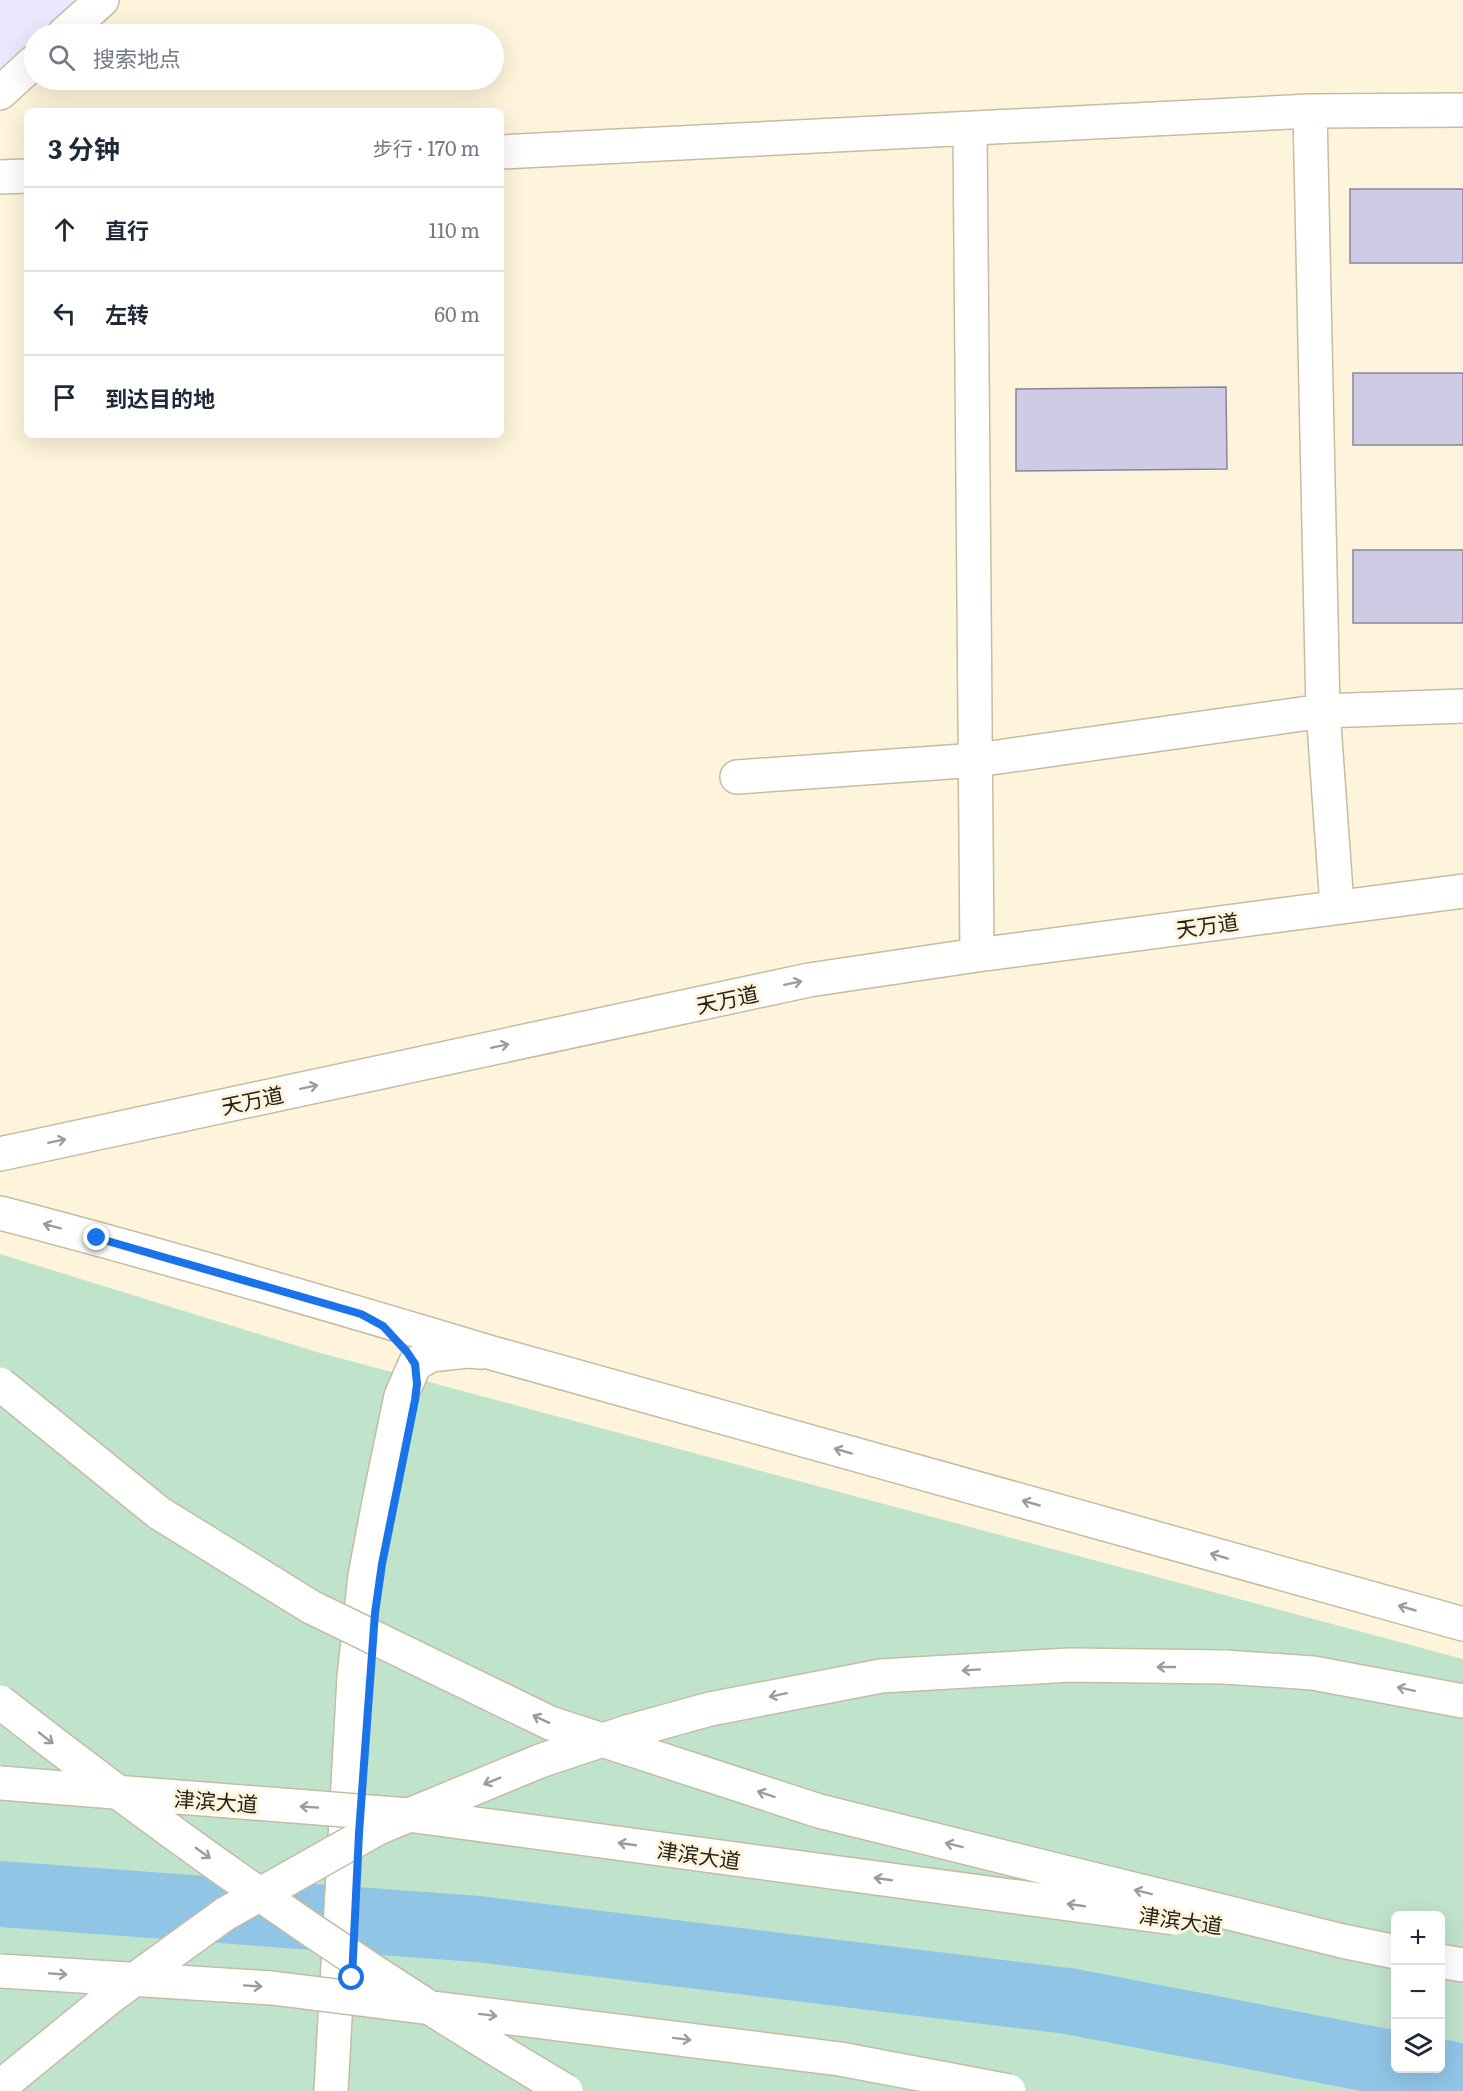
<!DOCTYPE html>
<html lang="zh">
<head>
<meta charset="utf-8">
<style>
	body { margin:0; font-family:Literata,"Noto Sans SC",serif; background:#f6f6f7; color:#1f2937 }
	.controls { position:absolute; right:18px; bottom:18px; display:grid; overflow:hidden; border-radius:9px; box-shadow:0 6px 24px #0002 }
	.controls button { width:54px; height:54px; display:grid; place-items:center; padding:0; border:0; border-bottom:2px solid #e0e1e3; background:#fff; color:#1f2937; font:30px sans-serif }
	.stop { position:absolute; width:18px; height:18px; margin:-14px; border:4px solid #1a73e8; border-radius:50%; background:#fff }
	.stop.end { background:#1a73e8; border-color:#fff; box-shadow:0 2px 6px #0008 }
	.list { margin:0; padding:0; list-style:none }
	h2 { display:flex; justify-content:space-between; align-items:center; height:78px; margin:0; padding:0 24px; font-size:26px }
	h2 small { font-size:20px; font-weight:400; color:#747a83 }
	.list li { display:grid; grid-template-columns:39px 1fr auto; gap:18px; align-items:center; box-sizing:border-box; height:84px; padding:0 24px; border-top:2px solid #e0e1e3 }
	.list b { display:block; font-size:22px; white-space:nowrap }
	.list em { font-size:20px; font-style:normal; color:#747a83 }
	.icon { flex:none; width:33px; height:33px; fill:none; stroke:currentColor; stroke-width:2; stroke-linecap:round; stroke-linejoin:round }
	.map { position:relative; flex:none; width:1463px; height:2091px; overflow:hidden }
	.search { position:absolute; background:#fff; box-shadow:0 6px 24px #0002; left:24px; top:24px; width:480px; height:66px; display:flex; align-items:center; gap:15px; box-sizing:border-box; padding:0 21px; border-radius:33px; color:#747a83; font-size:22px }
	.panel { position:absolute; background:#fff; box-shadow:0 6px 24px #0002; left:24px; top:108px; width:480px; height:330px; border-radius:9px }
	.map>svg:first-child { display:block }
</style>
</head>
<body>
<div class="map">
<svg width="1463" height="2091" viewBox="0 0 1463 2091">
	<rect width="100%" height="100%" fill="#fef4db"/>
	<!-- commercial -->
	<path fill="#eae8fe" d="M0,0H98L60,34H34V58L0,89Z"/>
	<!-- green -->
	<path fill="#c0e3cc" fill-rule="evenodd" d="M0,1254L317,1352L1463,1659V2091H0ZM1396,1916H1440V2068H1396Z"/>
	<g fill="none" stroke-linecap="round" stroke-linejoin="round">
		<!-- river -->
		<path stroke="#91c5e6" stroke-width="66" d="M0,1894L478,1929L1068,2001L1396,2064
			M1420,2068L1463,2077"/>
	</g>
	<!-- building -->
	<path fill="#cecce5" stroke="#87859d" stroke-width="1.5" d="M1350,189H1463V263H1350Z
		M1353,373H1463V445H1353Z
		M1226,387L1227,469L1016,471V389Z
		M1353,550H1463V623H1353Z"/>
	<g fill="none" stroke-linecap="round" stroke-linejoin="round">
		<defs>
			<path id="minor" d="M64,34L102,0
				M0,93L34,62
				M1310,111L1323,711L1337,906
				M970,129L977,955
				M501,152L1310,111L1463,110
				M0,177L27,176
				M737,777L977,760L1323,711L1463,706
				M0,1154L809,980L977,955L1463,891
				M331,2091L354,1677L365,1576L378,1507L401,1396L415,1364L431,1355L467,1351L481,1352"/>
			<path id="major" d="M0,1213C165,1256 329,1304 492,1353L1463,1624"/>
			<path id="highway" d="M1225,1667L1313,1673L1463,1701
				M1342,1941L1396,1952
				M1440,1961L1463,1965"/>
		</defs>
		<!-- minor casing -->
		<use href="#minor" stroke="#c4bca3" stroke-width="36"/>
		<!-- major casing -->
		<use href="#major" stroke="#c4bca3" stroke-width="36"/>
		<!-- highway casing -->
		<use href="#highway" stroke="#c4bca3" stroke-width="36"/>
		<!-- minor -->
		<use href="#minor" stroke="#fff" stroke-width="33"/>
		<!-- major -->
		<use href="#major" stroke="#fff" stroke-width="33"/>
		<!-- highway -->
		<use href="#highway" stroke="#fff" stroke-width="33"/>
		<defs>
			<path id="highway-bridge" d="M0,1384L159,1513L311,1607L550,1723L819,1811L1342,1941
				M0,1702C180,1843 368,1975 566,2091
				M0,1783L408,1815L1174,1918
				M0,1971L272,1988L840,2059L1009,2091
				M0,2087L109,1998L225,1914L378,1828L540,1761L627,1732L710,1709L881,1676L1070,1665L1225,1667"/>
		</defs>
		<!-- highway-bridge casing -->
		<use href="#highway-bridge" stroke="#c4bca3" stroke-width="36" stroke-linecap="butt"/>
		<!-- highway-bridge -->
		<use href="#highway-bridge" stroke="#fff" stroke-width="33"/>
	</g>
	<!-- one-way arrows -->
	<defs><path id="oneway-shaft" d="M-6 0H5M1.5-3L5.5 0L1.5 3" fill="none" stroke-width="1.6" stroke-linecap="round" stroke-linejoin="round" transform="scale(1.5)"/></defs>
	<g stroke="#9d9c98">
		<use href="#oneway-shaft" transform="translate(793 983) rotate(-12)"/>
		<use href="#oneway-shaft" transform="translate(500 1046) rotate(-12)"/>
		<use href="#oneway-shaft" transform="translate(309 1087) rotate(-12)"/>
		<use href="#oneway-shaft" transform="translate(57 1141) rotate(-12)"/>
		<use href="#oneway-shaft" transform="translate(52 1226) rotate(-165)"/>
		<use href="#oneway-shaft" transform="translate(843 1451) rotate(-164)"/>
		<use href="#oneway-shaft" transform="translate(1031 1503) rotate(-164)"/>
		<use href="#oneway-shaft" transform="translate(1219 1556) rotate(-164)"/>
		<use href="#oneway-shaft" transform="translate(1407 1608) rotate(-164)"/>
		<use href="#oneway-shaft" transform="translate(1166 1667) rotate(-180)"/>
		<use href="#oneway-shaft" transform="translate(971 1670) rotate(176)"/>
		<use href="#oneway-shaft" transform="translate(1406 1689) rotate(-168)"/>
		<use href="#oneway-shaft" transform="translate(778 1695) rotate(168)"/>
		<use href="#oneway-shaft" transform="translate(541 1719) rotate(-155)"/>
		<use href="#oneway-shaft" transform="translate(46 1738) rotate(38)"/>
		<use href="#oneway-shaft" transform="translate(492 1781) rotate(158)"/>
		<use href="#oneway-shaft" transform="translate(766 1794) rotate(-162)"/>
		<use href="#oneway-shaft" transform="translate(309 1807) rotate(-176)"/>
		<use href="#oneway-shaft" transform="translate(627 1844) rotate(-172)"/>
		<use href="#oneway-shaft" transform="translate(954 1845) rotate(-166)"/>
		<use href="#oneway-shaft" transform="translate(203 1853) rotate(36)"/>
		<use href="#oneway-shaft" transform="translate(883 1879) rotate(-172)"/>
		<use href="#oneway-shaft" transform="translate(1143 1892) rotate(-166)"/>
		<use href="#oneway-shaft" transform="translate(1076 1905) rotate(-172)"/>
		<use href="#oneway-shaft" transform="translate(58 1974) rotate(4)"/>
		<use href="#oneway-shaft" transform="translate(253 1986) rotate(4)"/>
		<use href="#oneway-shaft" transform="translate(488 2015) rotate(7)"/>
		<use href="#oneway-shaft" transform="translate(682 2039) rotate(7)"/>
	</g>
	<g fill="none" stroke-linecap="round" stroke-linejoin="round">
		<!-- route -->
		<path stroke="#1a73e8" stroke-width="8" d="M97,1238L361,1314L383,1326L407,1352L415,1364L417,1384L415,1400L382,1564L375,1613L359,1833L352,1978"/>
	</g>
	<g text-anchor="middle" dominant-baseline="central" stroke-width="6" stroke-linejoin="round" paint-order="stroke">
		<!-- street labels -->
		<g font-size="21" fill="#262219" stroke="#fef4db">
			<text transform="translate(1207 924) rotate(-8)">天万道</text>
			<text transform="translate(727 998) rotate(-12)">天万道</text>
			<text transform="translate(252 1099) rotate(-12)">天万道</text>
			<text transform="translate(216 1800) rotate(4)">津滨大道</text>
			<text transform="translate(699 1854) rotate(8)">津滨大道</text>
			<text transform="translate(1181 1919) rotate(8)">津滨大道</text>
		</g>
	</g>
</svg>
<div class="controls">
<button>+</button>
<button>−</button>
<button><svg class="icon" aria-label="layers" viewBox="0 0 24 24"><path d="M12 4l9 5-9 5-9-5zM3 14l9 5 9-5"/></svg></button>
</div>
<div class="stop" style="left:352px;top:1978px"></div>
<div class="stop end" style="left:97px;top:1238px"></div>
<div class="search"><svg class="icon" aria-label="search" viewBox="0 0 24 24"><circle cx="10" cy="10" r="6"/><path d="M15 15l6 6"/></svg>搜索地点</div>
<section class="panel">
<h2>3 分钟<small>步行 · 170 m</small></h2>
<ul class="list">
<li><svg class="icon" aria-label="ahead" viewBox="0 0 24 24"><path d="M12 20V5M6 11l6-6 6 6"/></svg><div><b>直行</b></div><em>110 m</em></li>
<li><svg class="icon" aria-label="left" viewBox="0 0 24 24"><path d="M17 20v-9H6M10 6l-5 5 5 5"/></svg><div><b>左转</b></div><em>60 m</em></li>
<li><svg class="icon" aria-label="arrive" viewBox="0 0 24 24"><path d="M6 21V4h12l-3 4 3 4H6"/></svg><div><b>到达目的地</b></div></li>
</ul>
</section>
</div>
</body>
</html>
